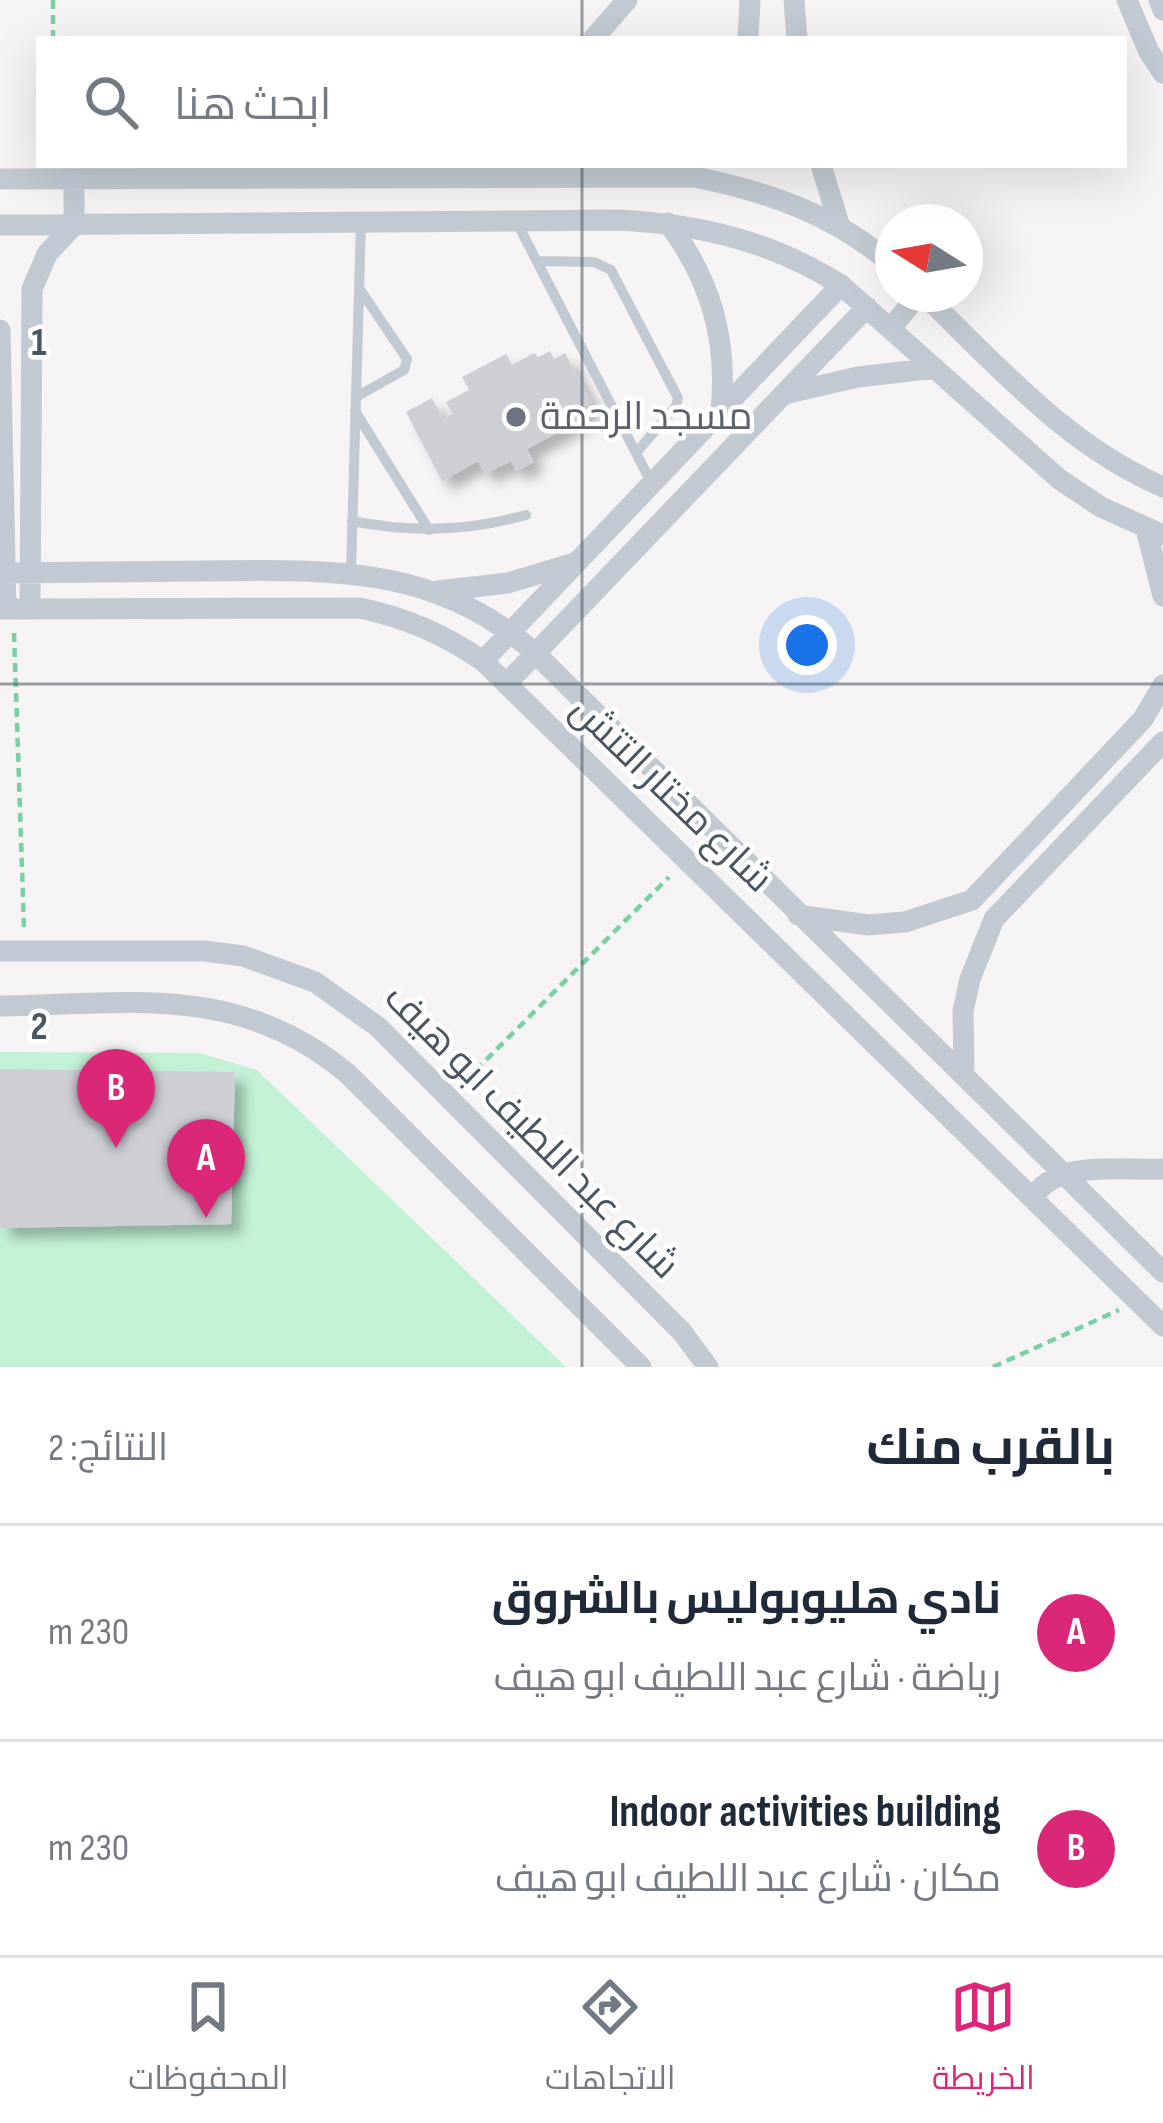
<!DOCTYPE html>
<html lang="ar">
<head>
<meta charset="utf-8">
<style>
	body { margin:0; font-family:"Sofia Sans Condensed",Cairo,sans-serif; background:#f6f6f7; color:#1f2937; direction:rtl }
	.compass { position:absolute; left:875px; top:204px; width:108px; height:108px; border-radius:50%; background:#fff; box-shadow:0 12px 48px #0002; rotate:281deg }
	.you { position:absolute; left:807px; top:645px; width:42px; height:42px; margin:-30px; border:9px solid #fff; border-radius:50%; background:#1a73e8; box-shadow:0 0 0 18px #1a73e833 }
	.badge { display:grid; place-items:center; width:78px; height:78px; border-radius:50%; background:#db2777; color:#fff; font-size:39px; font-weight:700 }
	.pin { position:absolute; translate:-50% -99px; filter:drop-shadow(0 3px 6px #0008) }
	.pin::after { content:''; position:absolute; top:63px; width:42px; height:36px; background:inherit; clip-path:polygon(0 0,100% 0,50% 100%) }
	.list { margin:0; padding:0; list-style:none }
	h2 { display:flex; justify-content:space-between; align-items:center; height:156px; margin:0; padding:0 48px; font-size:51px }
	h2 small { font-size:39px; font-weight:400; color:#747a83 }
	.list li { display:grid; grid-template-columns:78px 1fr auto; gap:36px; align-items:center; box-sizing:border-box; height:216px; padding:0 48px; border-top:3px solid #e0e1e3 }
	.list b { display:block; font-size:45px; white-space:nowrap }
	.list p { margin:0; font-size:39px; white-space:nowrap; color:#747a83 }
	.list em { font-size:39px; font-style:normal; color:#747a83 }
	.icon { flex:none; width:66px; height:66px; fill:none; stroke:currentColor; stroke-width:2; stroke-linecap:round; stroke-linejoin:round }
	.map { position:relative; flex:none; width:1163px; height:1367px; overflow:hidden; direction:ltr }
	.search { position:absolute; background:#fff; box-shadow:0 12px 48px #0002; left:36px; right:36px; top:36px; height:132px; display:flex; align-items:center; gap:30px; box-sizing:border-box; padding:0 42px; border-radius:0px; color:#747a83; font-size:45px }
	.sheet { height:588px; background:#fff }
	nav { display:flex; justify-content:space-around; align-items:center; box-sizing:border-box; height:168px; border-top:3px solid #e0e1e3; background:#fff; font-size:33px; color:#747a83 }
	nav a { display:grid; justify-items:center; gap:6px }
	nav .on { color:#db2777 }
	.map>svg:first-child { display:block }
</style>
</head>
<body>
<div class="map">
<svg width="1163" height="1367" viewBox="0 0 1163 1367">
	<defs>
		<filter id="shadow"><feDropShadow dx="10" dy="10" stdDeviation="6" flood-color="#0004"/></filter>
	</defs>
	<rect width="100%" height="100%" fill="#f5f3f3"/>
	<!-- green -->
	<path fill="#c3f1d5" d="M0,1052L200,1053L257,1070L566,1367H0Z"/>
	<!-- building -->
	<path fill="#cdcfd5" filter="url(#shadow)" d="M550,351L554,359L565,353L592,403L585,407L590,415L527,449L534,462L516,471L511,461L485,474L478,461L442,481L406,412L432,398L443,419L452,414L446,402L469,390L462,377L506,354L512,365L534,353L538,357Z
		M0,1069L235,1072L231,1224L0,1228Z"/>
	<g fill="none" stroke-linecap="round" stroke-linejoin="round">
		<!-- path -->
		<path stroke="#7ad0a6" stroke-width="4.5" stroke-dasharray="9 6" stroke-linecap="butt" d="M53,39V0
			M14,633L24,927
			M465,1081L669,877
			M993,1367L1119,1310"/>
		<!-- service -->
		<path stroke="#c1cad2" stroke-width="10" d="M516,221L652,484
			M537,261L594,262L611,270L678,398L676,406L636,453
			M356,397L404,370L407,359L359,288
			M355,411L429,530
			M352,521C412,533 467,531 526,515
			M351,572L361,222"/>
		<!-- minor -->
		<path stroke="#c1cad2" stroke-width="21" d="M794,0L797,39
			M1127,0L1149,52L1163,73
			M1159,0L1163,10
			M593,39L627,0
			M748,39L750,0
			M821,165L840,227
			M0,179L695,177C768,192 837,215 893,266
			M668,223C711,280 728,340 721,411
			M0,225L621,220C702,225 771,241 841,285L1059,479L1101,507L1163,535
			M923,294C999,367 1065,444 1163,487
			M891,328L919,294
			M0,330L6,609
			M784,394L858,377L935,368
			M1146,529L1163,596
			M0,573C68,572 136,572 204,571C328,570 436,564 535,653L1163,1272
			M438,591L508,583L571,564
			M0,609L360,608C406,618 444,634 483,661L1163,1326
			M30,609L32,289L47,254L74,225V179
			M483,661L841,285
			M506,684L867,307
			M798,915L868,925L905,922L972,900L1143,719L1163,685
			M0,951H204L243,956L315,982L378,1027L682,1332L708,1367
			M0,1006C132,1004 239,983 348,1074L641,1367
			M964,1075L963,1011L970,979L994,919L1163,742
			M1033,1199C1053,1158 1123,1171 1163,1169"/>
	</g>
	<!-- grid -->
	<path fill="none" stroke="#4a5661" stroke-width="3" stroke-opacity="0.55" d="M582,0V39M582,165V1367M0,684H1163"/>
	<!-- markers -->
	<circle fill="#6b7280" stroke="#fff" stroke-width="4.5" cx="516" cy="417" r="12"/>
	<g text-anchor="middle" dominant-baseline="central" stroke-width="9" stroke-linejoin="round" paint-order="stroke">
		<!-- worship labels -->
		<g font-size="39" fill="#5b616d" stroke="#fff" text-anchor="start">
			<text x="540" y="417">مسجد الرحمة</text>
		</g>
		<!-- street labels -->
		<g font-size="39" fill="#4a5661" stroke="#fff">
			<text transform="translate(671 795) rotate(44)">شارع مختار التتش</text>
			<text transform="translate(531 1132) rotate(45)">شارع عبد اللطيف ابو هيف</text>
		</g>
	</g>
	<g font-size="39" text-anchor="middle" font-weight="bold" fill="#4a5661" stroke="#fff" stroke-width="9" stroke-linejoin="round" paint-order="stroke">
		<text x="39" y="355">1</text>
		<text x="39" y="1039">2</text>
	</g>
</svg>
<svg class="compass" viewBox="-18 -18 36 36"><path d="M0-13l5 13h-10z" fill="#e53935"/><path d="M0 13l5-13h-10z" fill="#747a83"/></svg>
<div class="you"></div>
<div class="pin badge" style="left:206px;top:1218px">A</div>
<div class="pin badge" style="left:116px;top:1148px">B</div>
<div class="search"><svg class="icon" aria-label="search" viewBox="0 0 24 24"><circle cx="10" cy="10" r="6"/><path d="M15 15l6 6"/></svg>ابحث هنا</div>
</div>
<section class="sheet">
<h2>بالقرب منك<small>النتائج: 2</small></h2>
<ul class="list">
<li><span class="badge">A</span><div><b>نادي هليوبوليس بالشروق</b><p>رياضة · شارع عبد اللطيف ابو هيف</p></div><em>230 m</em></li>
<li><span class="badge">B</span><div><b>Indoor activities building</b><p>مكان · شارع عبد اللطيف ابو هيف</p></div><em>230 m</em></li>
</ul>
</section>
<nav>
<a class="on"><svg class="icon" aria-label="map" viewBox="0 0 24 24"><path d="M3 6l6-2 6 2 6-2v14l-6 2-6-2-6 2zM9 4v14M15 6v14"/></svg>الخريطة</a>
<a><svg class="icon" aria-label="directions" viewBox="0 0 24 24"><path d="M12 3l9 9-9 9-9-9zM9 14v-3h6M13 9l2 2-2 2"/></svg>الاتجاهات</a>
<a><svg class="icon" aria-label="saved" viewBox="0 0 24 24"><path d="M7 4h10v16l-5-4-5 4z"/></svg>المحفوظات</a>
</nav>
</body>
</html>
